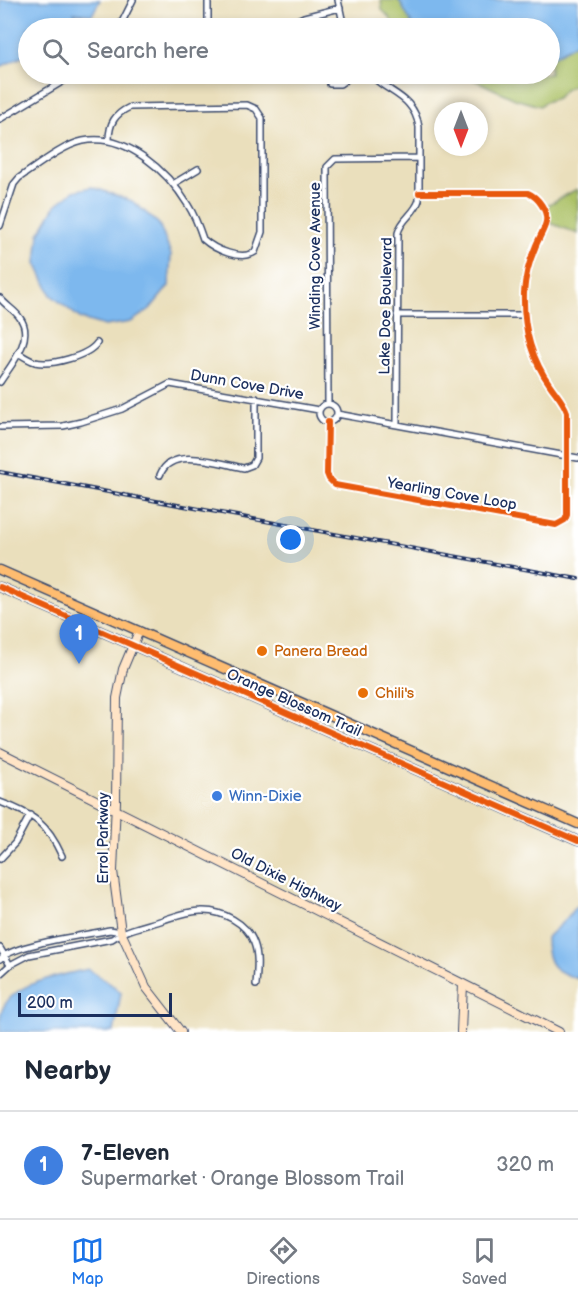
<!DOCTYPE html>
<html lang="en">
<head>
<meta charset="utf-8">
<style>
	body { margin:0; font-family:"Balsamiq Sans",sans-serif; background:#f6f6f7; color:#1f2937 }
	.compass { position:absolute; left:434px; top:102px; width:54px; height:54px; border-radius:50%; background:#fff; box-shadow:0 3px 9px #0003; rotate:180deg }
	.scale { position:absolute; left:18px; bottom:15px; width:154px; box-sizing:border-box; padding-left:6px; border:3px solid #1b2f5e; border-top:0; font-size:16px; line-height:21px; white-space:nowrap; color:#1b2f5e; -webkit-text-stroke:4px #fff; paint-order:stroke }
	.you { position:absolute; left:291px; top:540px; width:21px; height:21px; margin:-15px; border:4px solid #fff; border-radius:50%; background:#1a73e8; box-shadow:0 0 0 9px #1a73e833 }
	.badge { display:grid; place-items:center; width:39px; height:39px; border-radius:50%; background:#1a73e8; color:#fff; font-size:20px; font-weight:700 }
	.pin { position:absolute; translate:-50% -50px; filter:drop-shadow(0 2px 3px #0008) }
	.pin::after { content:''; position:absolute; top:32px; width:21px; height:18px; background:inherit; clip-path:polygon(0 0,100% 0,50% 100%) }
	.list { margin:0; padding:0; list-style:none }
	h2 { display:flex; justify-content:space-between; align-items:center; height:78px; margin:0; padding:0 24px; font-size:26px }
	h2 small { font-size:20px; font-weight:400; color:#747a83 }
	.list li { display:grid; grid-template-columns:39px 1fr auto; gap:18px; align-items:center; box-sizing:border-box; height:108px; padding:0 24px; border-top:2px solid #e0e1e3 }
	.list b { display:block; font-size:22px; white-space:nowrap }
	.list p { margin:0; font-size:20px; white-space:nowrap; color:#747a83 }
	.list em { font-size:20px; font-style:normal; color:#747a83 }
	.icon { flex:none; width:33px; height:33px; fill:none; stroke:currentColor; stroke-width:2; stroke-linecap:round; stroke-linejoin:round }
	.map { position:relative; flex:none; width:578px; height:1032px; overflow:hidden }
	.search { position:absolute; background:#fff; box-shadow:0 3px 9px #0003; left:18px; right:18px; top:18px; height:66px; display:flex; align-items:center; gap:15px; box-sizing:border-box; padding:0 21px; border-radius:33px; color:#747a83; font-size:22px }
	.sheet { height:186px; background:#fff }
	nav { display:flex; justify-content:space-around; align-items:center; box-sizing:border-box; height:84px; border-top:2px solid #e0e1e3; background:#fff; font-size:16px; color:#747a83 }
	nav a { display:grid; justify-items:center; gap:3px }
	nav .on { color:#1a73e8 }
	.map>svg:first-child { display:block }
</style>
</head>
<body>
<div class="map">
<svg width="578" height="1032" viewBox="0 0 578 1032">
	<rect width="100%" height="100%" fill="#fff"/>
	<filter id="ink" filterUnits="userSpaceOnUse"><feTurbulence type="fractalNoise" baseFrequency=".0167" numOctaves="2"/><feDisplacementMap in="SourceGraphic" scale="12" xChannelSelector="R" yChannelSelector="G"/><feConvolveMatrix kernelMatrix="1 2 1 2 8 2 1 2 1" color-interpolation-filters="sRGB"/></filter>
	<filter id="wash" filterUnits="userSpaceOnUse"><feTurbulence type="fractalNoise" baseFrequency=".008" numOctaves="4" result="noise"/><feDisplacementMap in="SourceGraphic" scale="24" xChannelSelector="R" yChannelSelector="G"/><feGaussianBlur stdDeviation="1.35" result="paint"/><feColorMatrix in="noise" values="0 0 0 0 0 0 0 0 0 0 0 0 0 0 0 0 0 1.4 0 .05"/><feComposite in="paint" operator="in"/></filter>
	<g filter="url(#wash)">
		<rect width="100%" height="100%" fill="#eadfbc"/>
		<!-- green -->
		<path fill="#acc166" stroke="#647862" stroke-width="1.5" d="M381,0H399L414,28H395L390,18L382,10Z
			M578,42V79L574,85L564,90L557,98L545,102L540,106L515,99L462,74H550V58Z
			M577,189L578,190V234L550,223L546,206Z"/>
		<!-- water -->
		<path fill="#7db8ee" stroke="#4c74a6" stroke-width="1.5" d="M0,0H100L92,15L74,13L79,22L71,28H28V54L0,67Z
			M399,0H578V42L550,58V28H414Z
			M92,187L132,201L159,224L171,254L169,286L150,309L131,322L105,326L81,319L51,295L36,263L39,234L56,205L74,191Z
			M578,906V979C554,971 546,966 546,938L567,918L575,907Z
			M88,969L115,987L121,993L114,1032H0C0,1026 0,1019 1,1013C11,981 61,976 88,969Z"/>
	</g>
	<g filter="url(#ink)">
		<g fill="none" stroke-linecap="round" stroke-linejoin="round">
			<defs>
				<path id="street" d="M208,0V28
					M338,0L344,28
					M123,24L132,28
					M119,28L133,0
					M280,28L304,17L340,8
					M370,74C388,94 414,95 419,127V200C415,214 401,219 398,233L397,424
					M330,84H340L354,74
					M0,119L75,74
					M173,184L198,169
					M0,226L14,184L19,178C37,166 63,145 83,141C126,132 168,172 188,205C195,216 199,227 203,239C215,250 241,261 255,252L262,232V118L256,109L247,105L130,107C115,114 109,123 109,140
					M0,298C6,306 15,310 20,318C35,338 11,365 0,382
					M397,315H525
					M18,353C23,356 29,360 35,362C51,366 88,356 97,343
					M328,404L327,167L335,159L419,158
					M319 413a9 9 0 1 1 18 0a9 9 0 1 1-18 0Z
					M337,414L578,458
					M328,422L327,474L329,479L335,485L556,525L565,520L567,515V412C563,401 556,394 550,385C531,358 523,325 524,293C525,277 529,262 535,248C538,239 544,231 546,222C548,211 538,197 528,193H419
					M0,427L63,426L81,422L122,409L170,384L319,410
					M160,475C171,445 221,464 244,468L252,465L256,458V398
					M0,802C33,814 47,823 62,856
					M0,859L15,843L30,815
					M0,948L10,965
					M0,959C15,944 86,935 110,930L121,932
					M0,974L10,965L29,955L112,939C126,929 144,926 160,921C173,917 187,911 201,911C222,910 247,923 254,943C259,956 257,971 256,985"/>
				<path id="secondary" d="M139,631L123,669L117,698L116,802L113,871L121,932L146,987L181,1032
					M0,752L559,1032
					M461,1032L463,984"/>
				<path id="primary" d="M0,570L578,824
					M0,587L578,841"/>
			</defs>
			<!-- street casing -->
			<use href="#street" stroke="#3a496c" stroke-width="8"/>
			<!-- secondary casing -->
			<use href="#secondary" stroke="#3a496c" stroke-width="10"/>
			<!-- primary casing -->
			<use href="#primary" stroke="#3a496c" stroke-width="11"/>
			<!-- street -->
			<use href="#street" stroke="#fff" stroke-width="5"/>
			<!-- secondary -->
			<use href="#secondary" stroke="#ffe4c6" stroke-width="8"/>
			<!-- primary -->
			<use href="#primary" stroke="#febc70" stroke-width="8"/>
			<defs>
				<path id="rail" d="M0,472L578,579"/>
			</defs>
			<!-- rail casing -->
			<use href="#rail" stroke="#1b2f5e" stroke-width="4"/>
			<!-- rail -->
			<use href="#rail" stroke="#fff" stroke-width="1.5" stroke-dasharray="4.5" stroke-linecap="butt"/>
			<defs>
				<path id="cycleway" d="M328,422L327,474L329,479L335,485L556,525L565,520L567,515V412C563,401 556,394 550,385C531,358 523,325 524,293C525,277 529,262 535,248C538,239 544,231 546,222C548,211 538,197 528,193H419
					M0,587L578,841"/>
			</defs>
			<!-- cycleway casing -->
			<use href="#cycleway" stroke="#fff" stroke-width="10"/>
			<!-- cycleway -->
			<use href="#cycleway" stroke="#e8590c" stroke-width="6"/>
		</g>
	</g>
	<!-- markers -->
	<g fill="#e8710a" stroke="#fff" stroke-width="2">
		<circle cx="262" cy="651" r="6"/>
		<circle cx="363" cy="693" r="6"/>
	</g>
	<circle fill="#3f7fe0" stroke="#fff" stroke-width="2" cx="217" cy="796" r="6"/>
	<g text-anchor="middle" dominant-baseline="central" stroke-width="4.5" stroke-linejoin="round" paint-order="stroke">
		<!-- street labels -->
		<g font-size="15" fill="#1b2f5e" stroke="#fff">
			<text transform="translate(315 256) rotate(-90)">Winding Cove Avenue</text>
			<text transform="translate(386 306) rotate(-89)">Lake Doe Boulevard</text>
			<text transform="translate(247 385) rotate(10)">Dunn Cove Drive</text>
			<text transform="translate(452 494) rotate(10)">Yearling Cove Loop</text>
			<text transform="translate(294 703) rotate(24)">Orange Blossom Trail</text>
			<text transform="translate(103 838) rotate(-90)">Errol Parkway</text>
			<text transform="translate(286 880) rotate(27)">Old Dixie Highway</text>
		</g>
		<!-- food labels -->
		<g font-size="15" fill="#c56008" stroke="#fff" text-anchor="start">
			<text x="274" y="651">Panera Bread</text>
			<text x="375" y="693">Chili's</text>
		</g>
		<!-- shop labels -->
		<g font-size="15" fill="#366cbe" stroke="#fff" text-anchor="start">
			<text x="229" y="796">Winn-Dixie</text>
		</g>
	</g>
</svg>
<svg class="compass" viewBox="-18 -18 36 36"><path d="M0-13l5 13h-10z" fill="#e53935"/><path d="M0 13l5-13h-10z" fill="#747a83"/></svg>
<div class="scale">200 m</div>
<div class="you"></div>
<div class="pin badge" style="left:79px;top:664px;background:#3f7fe0">1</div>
<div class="search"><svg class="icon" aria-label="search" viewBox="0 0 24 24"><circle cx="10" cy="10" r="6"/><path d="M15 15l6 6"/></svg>Search here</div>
</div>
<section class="sheet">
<h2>Nearby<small></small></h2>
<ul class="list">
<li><span class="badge" style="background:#3f7fe0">1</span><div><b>7-Eleven</b><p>Supermarket · Orange Blossom Trail</p></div><em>320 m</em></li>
</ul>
</section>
<nav>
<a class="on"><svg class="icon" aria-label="map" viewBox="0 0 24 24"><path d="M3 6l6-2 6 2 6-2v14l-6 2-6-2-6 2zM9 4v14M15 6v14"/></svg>Map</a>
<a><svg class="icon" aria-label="directions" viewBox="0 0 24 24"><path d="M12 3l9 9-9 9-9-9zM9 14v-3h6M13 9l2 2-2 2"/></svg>Directions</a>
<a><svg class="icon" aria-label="saved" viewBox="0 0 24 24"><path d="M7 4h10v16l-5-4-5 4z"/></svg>Saved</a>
</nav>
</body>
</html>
